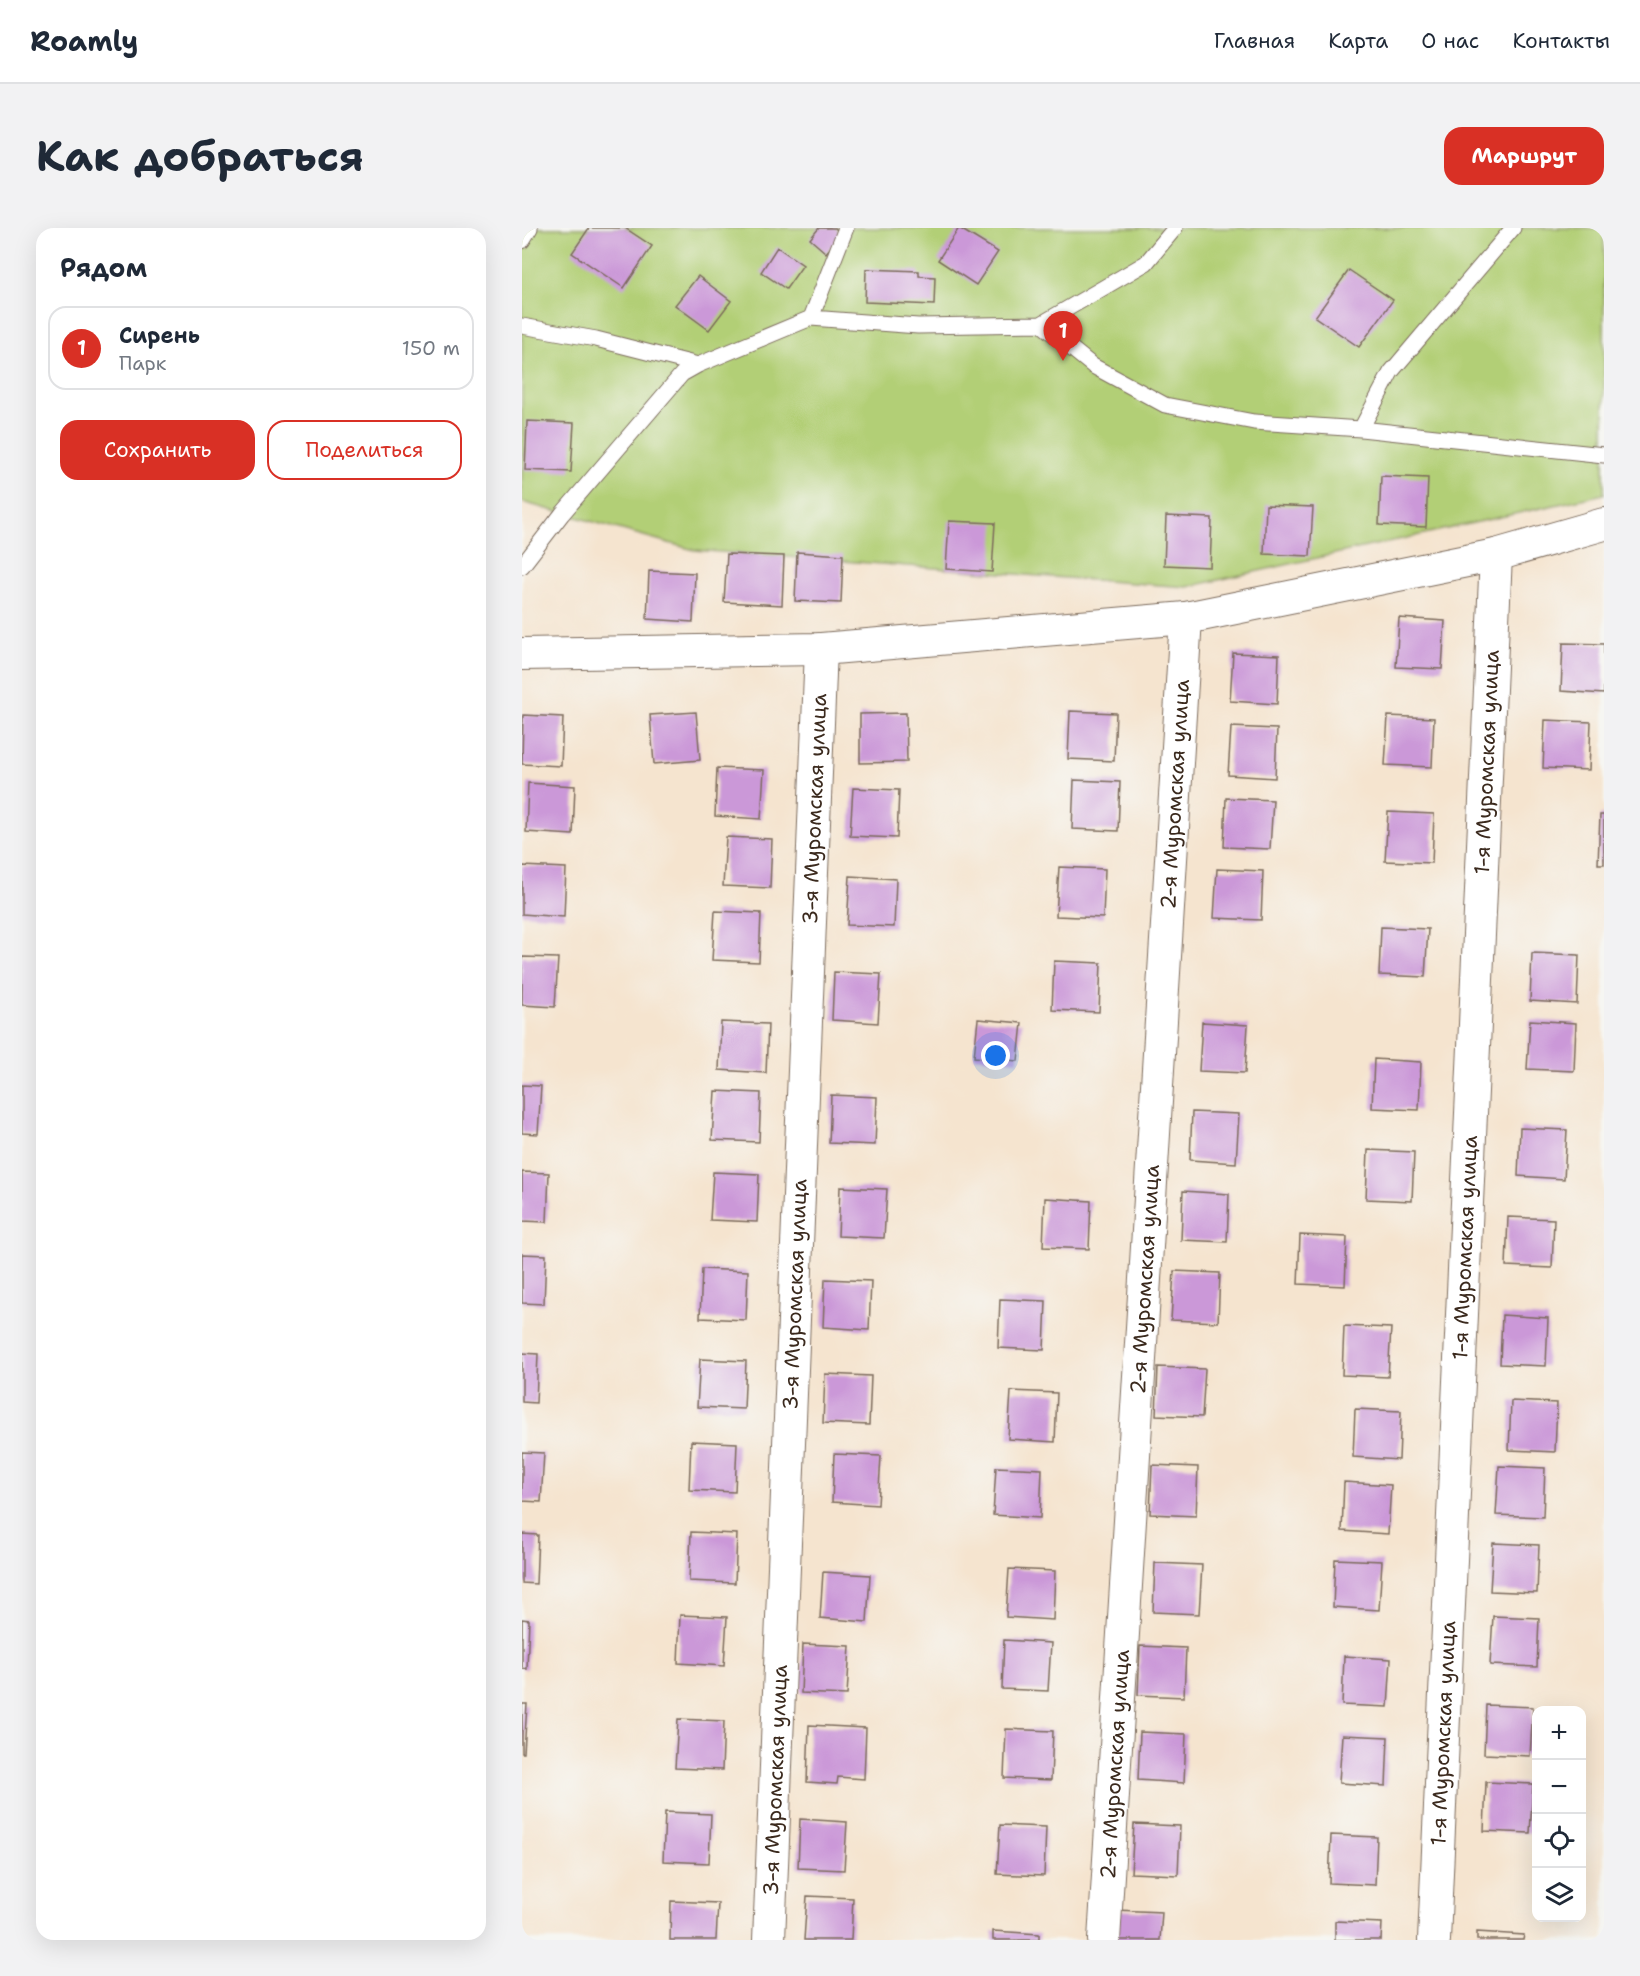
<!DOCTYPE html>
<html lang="ru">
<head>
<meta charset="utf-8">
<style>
	body { margin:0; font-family:"Shantell Sans",sans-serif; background:#f2f2f3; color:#1f2937 }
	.controls { position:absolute; right:18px; bottom:18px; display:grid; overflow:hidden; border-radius:12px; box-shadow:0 6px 24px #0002 }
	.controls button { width:54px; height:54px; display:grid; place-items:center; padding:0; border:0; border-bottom:2px solid #e0e1e3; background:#fff; color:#1f2937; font:30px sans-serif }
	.you { position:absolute; left:474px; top:828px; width:21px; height:21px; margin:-15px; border:4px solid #fff; border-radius:50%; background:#1a73e8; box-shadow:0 0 0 9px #1a73e833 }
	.badge { display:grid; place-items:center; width:39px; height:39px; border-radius:50%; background:#d93025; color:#fff; font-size:20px; font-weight:700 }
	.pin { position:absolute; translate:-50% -50px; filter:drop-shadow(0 2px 3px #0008) }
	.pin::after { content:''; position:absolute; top:32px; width:21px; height:18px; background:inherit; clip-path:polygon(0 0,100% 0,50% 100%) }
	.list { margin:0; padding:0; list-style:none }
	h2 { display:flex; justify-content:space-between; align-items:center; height:78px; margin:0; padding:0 24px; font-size:26px }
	h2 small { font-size:20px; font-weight:400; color:#747a83 }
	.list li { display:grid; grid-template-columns:39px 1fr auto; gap:18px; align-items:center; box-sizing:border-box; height:84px; margin:0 12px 12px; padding:0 12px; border:2px solid #e0e1e3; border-radius:18px }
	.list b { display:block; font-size:22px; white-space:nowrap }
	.list p { margin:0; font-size:20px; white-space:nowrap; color:#747a83 }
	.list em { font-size:20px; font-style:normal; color:#747a83 }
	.actions { display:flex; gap:12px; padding:18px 24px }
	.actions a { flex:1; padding:14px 0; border:2px solid #d93025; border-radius:18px; text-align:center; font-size:21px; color:#d93025 }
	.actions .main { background:#d93025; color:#fff }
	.icon { flex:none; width:33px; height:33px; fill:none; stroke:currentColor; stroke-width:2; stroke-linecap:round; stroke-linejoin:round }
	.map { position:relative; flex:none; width:1082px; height:1712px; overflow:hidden; border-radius:18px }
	header { display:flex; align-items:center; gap:36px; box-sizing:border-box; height:84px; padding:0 30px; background:#fff; border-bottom:2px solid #e0e1e3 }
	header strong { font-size:28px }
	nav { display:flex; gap:33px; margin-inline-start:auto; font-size:21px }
	.intro { display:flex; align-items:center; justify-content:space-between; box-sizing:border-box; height:144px; padding:0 36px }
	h1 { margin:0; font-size:42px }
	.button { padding:15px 27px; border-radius:18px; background:#d93025; color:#fff; font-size:21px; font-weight:700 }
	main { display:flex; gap:36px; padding:0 36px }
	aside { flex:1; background:#fff; border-radius:18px; box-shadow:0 6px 24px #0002 }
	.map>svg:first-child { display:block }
</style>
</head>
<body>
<header>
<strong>Roamly</strong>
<nav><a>Главная</a><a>Карта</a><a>О нас</a><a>Контакты</a></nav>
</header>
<div class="intro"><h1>Как добраться</h1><a class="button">Маршрут</a></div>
<main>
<aside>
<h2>Рядом<small></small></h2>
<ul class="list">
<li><span class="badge">1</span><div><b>Сирень</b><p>Парк</p></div><em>150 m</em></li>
</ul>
<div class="actions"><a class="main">Сохранить</a><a>Поделиться</a></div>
</aside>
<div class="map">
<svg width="1082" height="1712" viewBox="0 0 1082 1712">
	<rect width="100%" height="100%" fill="#f6f6f2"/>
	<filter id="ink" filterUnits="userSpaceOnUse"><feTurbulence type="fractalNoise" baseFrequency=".0167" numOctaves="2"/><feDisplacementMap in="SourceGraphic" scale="12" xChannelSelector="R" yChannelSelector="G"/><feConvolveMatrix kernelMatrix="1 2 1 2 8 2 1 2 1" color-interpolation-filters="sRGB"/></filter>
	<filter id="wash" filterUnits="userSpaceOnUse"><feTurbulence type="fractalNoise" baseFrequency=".008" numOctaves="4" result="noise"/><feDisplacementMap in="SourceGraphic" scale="24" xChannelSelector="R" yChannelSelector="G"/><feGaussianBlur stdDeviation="1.35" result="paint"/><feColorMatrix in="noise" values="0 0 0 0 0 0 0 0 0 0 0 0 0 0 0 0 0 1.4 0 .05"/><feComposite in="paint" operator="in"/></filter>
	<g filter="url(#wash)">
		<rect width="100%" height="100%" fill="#f5e4cf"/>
		<!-- green -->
		<path fill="#b2cf76" stroke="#767c4a" stroke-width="1.5" d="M0,0H1082V266L665,359L172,322L0,274Z"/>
		<g id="blocks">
			<!-- building -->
			<path fill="#cb98d8" d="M67,0H103L130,18L102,60L50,25Z
				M297,0H313L320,6L304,25L288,11Z
				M437,0L476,24L454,57L416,32Z
				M255,19L281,37L264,61L239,44Z
				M344,41L397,43V48L413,49L412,77L343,74Z
				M827,42L871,72L837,119L793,89Z
				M176,48L209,73L187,102L153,77Z
				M5,193L52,195L49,244L3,242Z
				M859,248L906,250L904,299L857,297Z
				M744,277L791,279L788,328L742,326Z
				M644,288L690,290L688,339L642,337Z
				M427,293L473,295L470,344L424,341Z
				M275,324L321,327L319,375L273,373Z
				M205,326L262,328L260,377L202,374Z
				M127,343L173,345L171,394L125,391Z
				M877,390L923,393L920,441L874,439Z
				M1041,415L1082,416V466L1039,463Z
				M711,425L757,427L755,476L708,473Z
				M548,483L594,485L592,533L546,531Z
				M174,484L178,532L132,536L128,487Z
				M384,485L385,534L338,535V486Z
				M1,487L41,489L39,538L0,536Z
				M866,488L912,490L910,539L863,537Z
				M1023,492L1069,494L1067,542L1021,540Z
				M709,499L755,501L753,550L706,547Z
				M195,540L242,542L239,591L193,588Z
				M552,552L598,554L596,603L550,601Z
				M6,555L53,558L51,607L4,604Z
				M331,560L377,562L375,610L328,608Z
				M704,570L751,572L748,621L702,619Z
				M866,584L912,586L910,635L863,633Z
				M1078,587H1082V636H1076Z
				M204,609L250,611L248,660L201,658Z
				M0,638L44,640L42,689L0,686Z
				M537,639L583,641L581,690L534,688Z
				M695,641L741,643L739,692L692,690Z
				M328,648L374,651L372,699L325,697Z
				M193,683L239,685L237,734L190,732Z
				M859,699L906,701L903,749L857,747Z
				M1010,725L1057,727L1055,776L1008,773Z
				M0,729L36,730L33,779L0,777Z
				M532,733L579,735L577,784L530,782Z
				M312,744L359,746L356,795L310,792Z
				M456,791L500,795L496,833L452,829Z
				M1008,792L1054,795L1052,843L1005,841Z
				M199,794L246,796L244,845L197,842Z
				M680,794L726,797L723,845L677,843Z
				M852,831L899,834L897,882L850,880Z
				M0,857L19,858L16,906L0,905Z
				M193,863L239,865L237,914L190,912Z
				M309,867L355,869L353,917L307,915Z
				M670,884L717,886L714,935L668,932Z
				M998,900L1045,902L1042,951L996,948Z
				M846,922L892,924L890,973L844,971Z
				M0,944L27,945L25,994L0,993Z
				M191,944L237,946L235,994L188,992Z
				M318,959L365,961L362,1010L316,1008Z
				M661,963L707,966L705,1014L659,1012Z
				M523,970L569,973L567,1021L521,1019Z
				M986,989L1032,991L1030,1040L984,1038Z
				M778,1007L825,1009L823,1058L776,1056Z
				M0,1026L24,1027L22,1076L0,1075Z
				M180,1041L226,1043L224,1092L178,1090Z
				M652,1043L698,1045L696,1094L649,1092Z
				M303,1051L349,1053L347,1102L301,1099Z
				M478,1071L524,1073L522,1122L476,1120Z
				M980,1087L1026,1090L1024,1138L978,1136Z
				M822,1098L869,1100L866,1149L820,1147Z
				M0,1125L16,1126L14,1175L0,1174Z
				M178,1131L224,1133L222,1181L175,1179Z
				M636,1139L683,1141L680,1189L634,1187Z
				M303,1146L349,1148L347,1197L301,1195Z
				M489,1163L535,1165L533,1214L486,1211Z
				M989,1173L1035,1175L1033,1224L987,1222Z
				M833,1181L879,1183L877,1232L831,1229Z
				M169,1213L215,1215L213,1264L167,1262Z
				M0,1224L22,1225L19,1274L0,1273Z
				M312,1226L359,1228L356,1277L310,1274Z
				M630,1237L676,1239L674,1288L628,1286Z
				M977,1238L1023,1240L1021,1289L974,1287Z
				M474,1239L520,1241L518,1290L471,1287Z
				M822,1254L869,1257L866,1306L820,1303Z
				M169,1304L215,1306L213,1355L167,1353Z
				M0,1306L16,1307L14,1356L0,1355Z
				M971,1315L1017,1317L1015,1365L968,1363Z
				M813,1331L860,1333L857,1382L811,1379Z
				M633,1335L680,1337L677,1386L631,1384Z
				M487,1341L533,1343L531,1392L484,1389Z
				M301,1344L348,1347L345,1394L298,1390Z
				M158,1387L205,1389L202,1438L156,1435Z
				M971,1388L1017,1390L1015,1439L968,1437Z
				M0,1391L7,1392L5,1441L0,1440Z
				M482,1412L529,1415L526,1463L480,1461Z
				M281,1416L328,1418L325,1467L279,1465Z
				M618,1418L664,1420L662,1469L616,1467Z
				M822,1428L869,1431L866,1479L820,1477Z
				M0,1476H5L2,1525H0Z
				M964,1477L1011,1479L1008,1528L962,1526Z
				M156,1491L202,1493L200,1542L153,1540Z
				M287,1497L344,1500L342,1551L316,1549L315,1556L285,1554Z
				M484,1501L531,1503L529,1552L482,1550Z
				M618,1504L664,1506L662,1555L616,1552Z
				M820,1507L866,1509L864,1558L817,1555Z
				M964,1554L1011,1556L1008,1605L962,1603Z
				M143,1584L189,1586L187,1635L141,1633Z
				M278,1591L325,1594L322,1642L276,1640Z
				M612,1596L658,1598L656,1647L609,1645Z
				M478,1597L524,1599L522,1648L475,1646Z
				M809,1607L855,1609L853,1657L807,1655Z
				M285,1668L331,1670L329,1712H282Z
				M149,1673L196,1675L194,1712H148Z
				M593,1682L640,1684L638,1712H592Z
				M813,1693L860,1695L859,1712H813Z
				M471,1703L517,1706V1712H471Z
				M955,1704L1002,1707L1001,1712H955Z"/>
		</g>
	</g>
	<g filter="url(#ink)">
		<use href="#blocks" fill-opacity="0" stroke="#7c6b5c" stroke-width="1.5"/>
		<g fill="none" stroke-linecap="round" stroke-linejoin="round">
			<defs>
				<path id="lane" d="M0,13L8,0
					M289,90L396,98L519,96L624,35L653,0
					M519,96L571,138L643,177L732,194L839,201L869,144L991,0
					M0,98L74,111L176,137
					M839,201L1082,227
					M0,338L40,286L160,146L176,137L289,90L324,0"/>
				<g id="street">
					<path d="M0,426L299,421L664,390L974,327L1082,296"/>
					<path id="s1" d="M247,1712L299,421"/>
					<path id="s2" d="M582,1712L664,390"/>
					<path id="s3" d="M912,1712L974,327"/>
				</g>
			</defs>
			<!-- lane casing -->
			<use href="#lane" stroke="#7c6b5c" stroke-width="17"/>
			<!-- street casing -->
			<use href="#street" stroke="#7c6b5c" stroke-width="34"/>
			<!-- lane -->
			<use href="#lane" stroke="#fff" stroke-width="15"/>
			<!-- street -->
			<use href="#street" stroke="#fff" stroke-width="32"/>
		</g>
	</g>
	<g text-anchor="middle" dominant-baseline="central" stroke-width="5" stroke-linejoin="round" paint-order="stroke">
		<!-- street labels -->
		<g font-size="21" fill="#3b2a1e" stroke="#f6f6f2">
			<text stroke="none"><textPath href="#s3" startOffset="1179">1-я Муромская улица</textPath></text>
			<text stroke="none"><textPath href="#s2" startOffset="1148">2-я Муромская улица</textPath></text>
			<text stroke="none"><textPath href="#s1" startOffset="1132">3-я Муромская улица</textPath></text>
			<text stroke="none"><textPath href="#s3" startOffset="693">1-я Муромская улица</textPath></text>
			<text stroke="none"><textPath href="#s2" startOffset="662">2-я Муромская улица</textPath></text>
			<text stroke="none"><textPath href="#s1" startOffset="646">3-я Муромская улица</textPath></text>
			<text stroke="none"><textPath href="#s3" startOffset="207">1-я Муромская улица</textPath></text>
			<text stroke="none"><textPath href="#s2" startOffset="176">2-я Муромская улица</textPath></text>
			<text stroke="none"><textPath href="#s1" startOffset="160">3-я Муромская улица</textPath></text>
		</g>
	</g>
</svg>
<div class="controls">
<button>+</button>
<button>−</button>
<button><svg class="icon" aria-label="locate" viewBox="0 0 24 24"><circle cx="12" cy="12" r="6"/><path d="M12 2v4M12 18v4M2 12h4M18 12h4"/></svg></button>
<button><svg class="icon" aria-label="layers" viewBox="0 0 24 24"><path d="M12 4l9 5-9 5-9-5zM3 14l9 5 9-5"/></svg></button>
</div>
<div class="you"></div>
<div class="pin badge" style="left:541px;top:133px">1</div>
</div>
</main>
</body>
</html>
